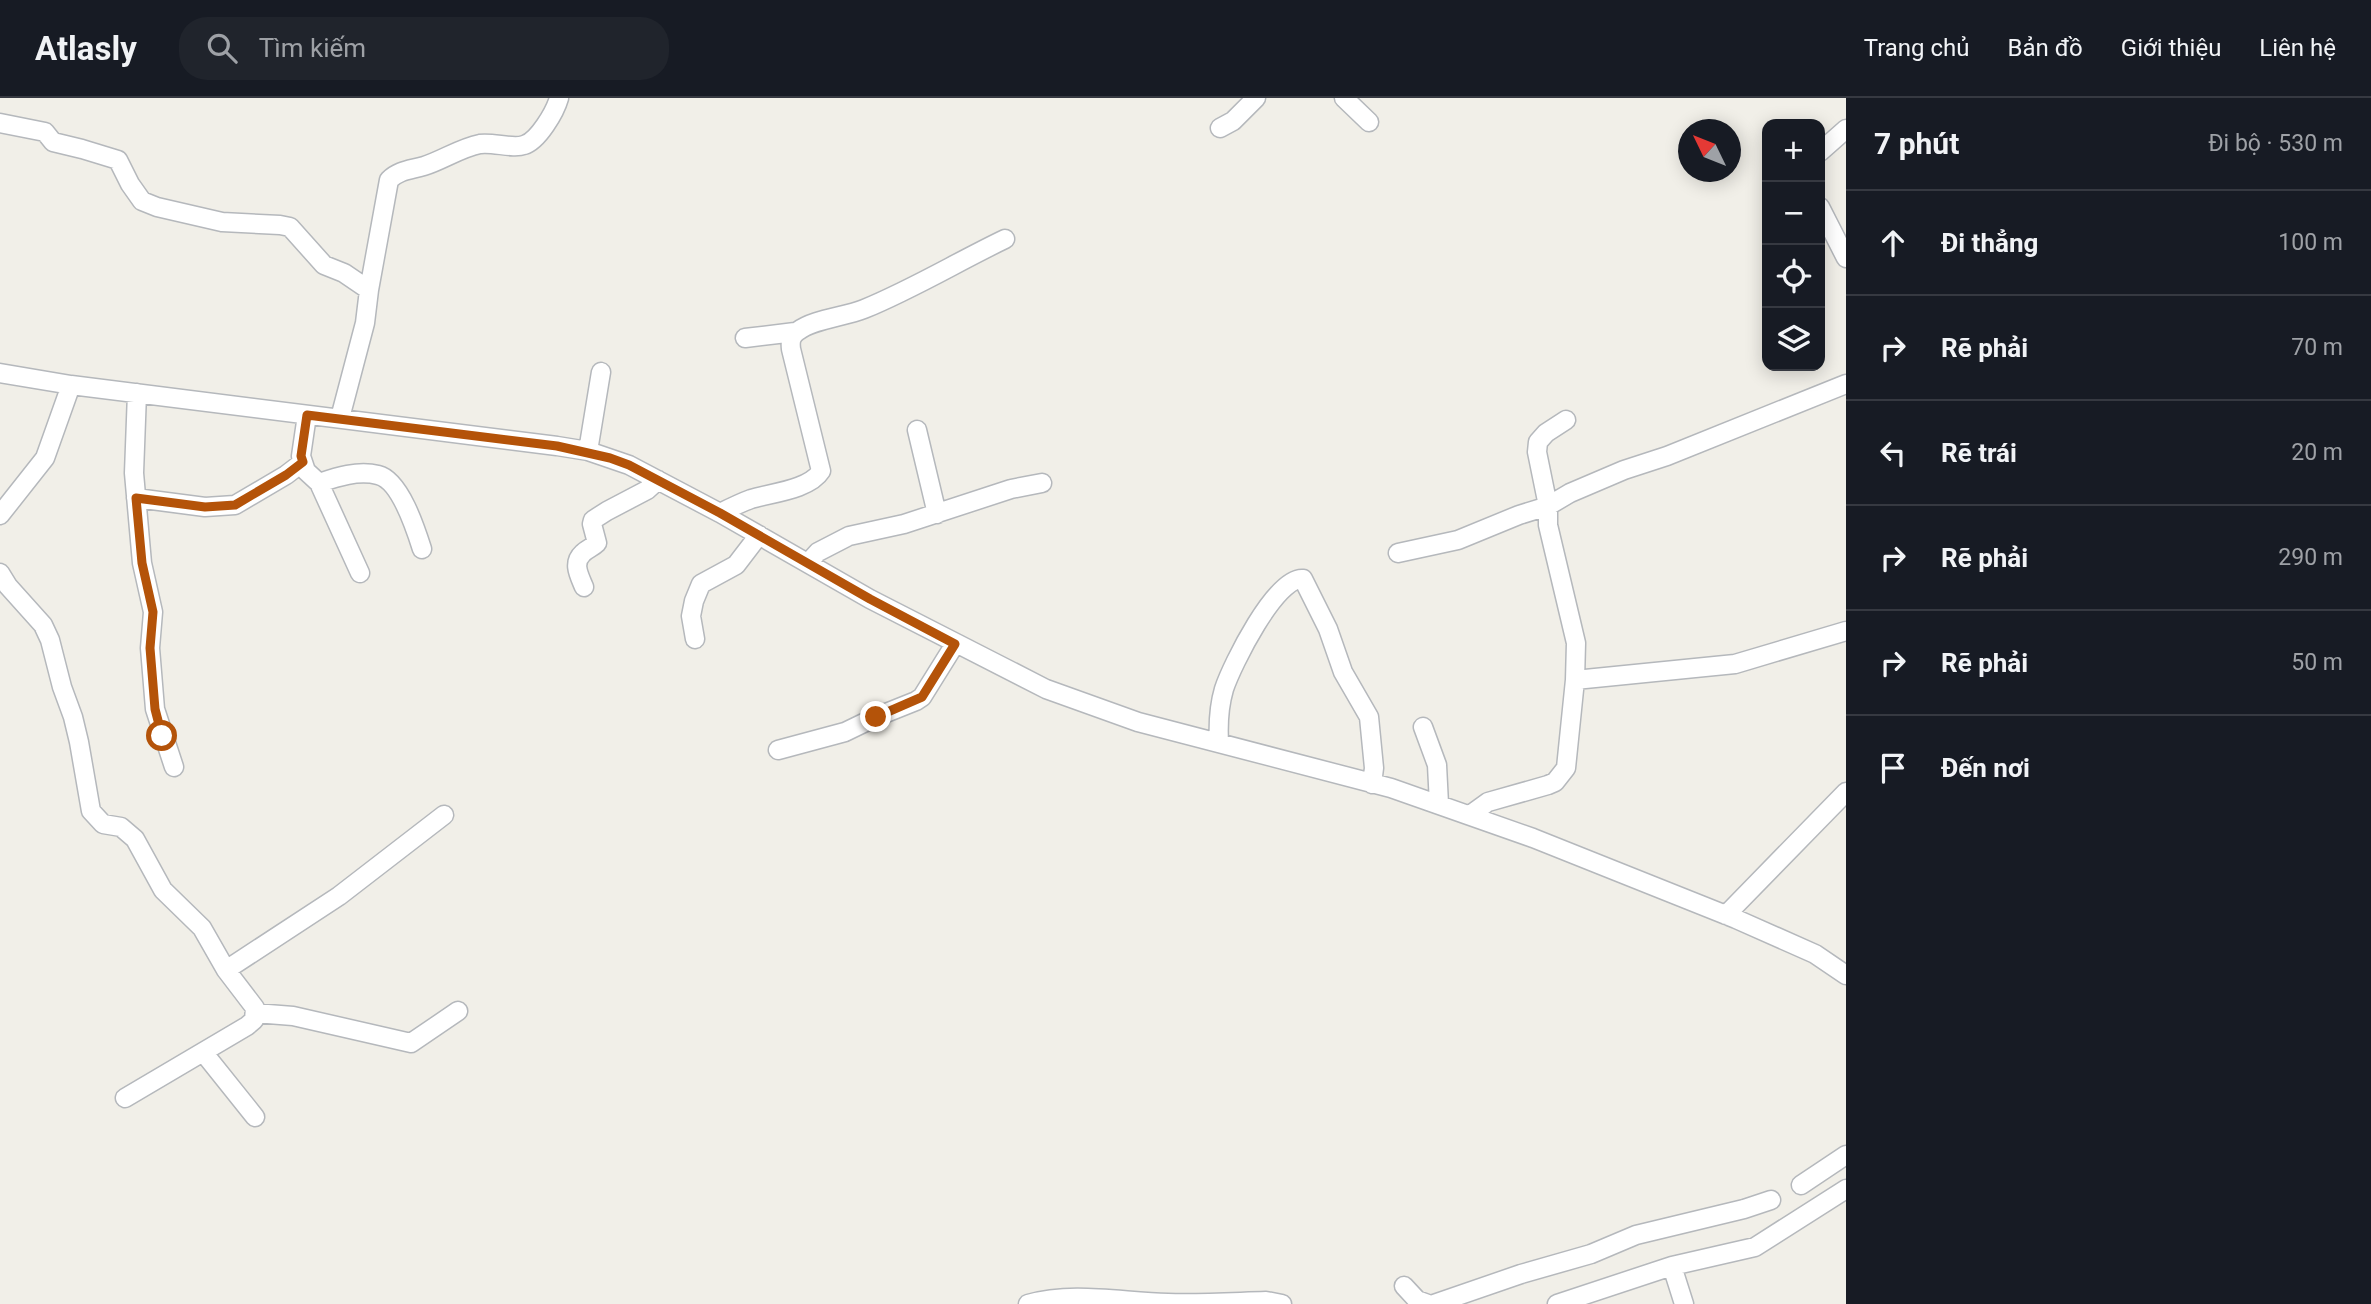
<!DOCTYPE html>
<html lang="vi">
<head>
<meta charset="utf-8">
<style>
	body { margin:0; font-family:Roboto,sans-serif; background:#20242c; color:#f1f3f6 }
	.controls { position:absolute; right:21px; top:21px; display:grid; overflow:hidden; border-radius:14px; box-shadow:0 4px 18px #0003 }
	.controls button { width:63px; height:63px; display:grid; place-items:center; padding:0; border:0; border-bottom:2px solid #363941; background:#171b24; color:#f1f3f6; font:35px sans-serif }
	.compass { position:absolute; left:1678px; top:21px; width:63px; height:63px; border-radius:50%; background:#171b24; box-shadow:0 4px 18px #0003; rotate:313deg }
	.stop { position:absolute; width:21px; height:21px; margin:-16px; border:5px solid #b45309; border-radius:50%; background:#fff }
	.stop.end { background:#b45309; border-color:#fff; box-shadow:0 2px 7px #0008 }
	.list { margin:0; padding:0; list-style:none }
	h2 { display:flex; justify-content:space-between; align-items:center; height:91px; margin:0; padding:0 28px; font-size:30px }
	h2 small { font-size:23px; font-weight:400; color:#9ea1a6 }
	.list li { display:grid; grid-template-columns:46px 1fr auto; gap:21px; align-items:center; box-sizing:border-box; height:105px; padding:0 28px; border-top:2px solid #363941 }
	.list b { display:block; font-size:26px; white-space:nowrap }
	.list em { font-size:23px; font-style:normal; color:#9ea1a6 }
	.icon { flex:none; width:38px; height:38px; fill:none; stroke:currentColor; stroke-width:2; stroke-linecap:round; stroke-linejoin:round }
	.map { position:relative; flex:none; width:1846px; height:1206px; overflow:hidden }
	header { display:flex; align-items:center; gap:42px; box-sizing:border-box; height:98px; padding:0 35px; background:#171b24; border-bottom:2px solid #363941 }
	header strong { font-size:33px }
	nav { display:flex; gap:38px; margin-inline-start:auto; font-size:24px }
	.search { width:490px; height:63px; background:#20242c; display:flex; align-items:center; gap:18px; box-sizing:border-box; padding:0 24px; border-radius:28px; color:#9ea1a6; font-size:26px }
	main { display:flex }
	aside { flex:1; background:#171b24 }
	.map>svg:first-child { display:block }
</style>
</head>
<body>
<header>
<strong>Atlasly</strong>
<div class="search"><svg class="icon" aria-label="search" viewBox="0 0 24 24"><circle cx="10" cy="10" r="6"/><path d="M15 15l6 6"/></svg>Tìm kiếm</div>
<nav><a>Trang chủ</a><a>Bản đồ</a><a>Giới thiệu</a><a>Liên hệ</a></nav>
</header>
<main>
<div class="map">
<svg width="1846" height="1206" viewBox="0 0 1846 1206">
	<rect width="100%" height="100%" fill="#f1efe8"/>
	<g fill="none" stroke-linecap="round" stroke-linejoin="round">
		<defs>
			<path id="minor" d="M1344,0L1369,24
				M0,25L45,34L53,44L82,51L118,62L130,86L142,103L157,109L222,124L280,127L290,129L324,167L344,175L369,192
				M1220,30L1233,23L1256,0
				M1820,54L1846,31
				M1820,109L1846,160
				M745,240L795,234
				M0,275L71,287L557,348L588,353L629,367L720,415L870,501L1046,591L1138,624L1391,690L1533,740L1736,821L1815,856L1846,877
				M137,295L134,375L142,465L153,514L150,550L155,611L174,669
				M307,317L301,358L306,373L319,385L360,475
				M340,320L365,225L369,192L389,82C399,72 411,72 424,68C443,62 460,50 480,46C493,44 513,51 524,47C538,43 555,14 559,0
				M917,332L937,416
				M588,353L601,274
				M319,385C337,379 358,372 378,377C400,382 416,432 422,451
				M136,400L205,409L235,407L286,377L303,364
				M720,415C730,410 740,405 751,401C770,395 809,392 821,373L791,251C790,243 791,238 798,233C814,221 844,219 864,211C913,191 957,164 1005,141
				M0,417L45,360L71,287
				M1398,455L1458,442L1519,417L1548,408L1570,395L1624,372L1667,358L1846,286
				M808,465L818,454L849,438L904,426L1011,391L1042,385
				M0,475L8,488L43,527L50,542L62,589L73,619L79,644L91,713L103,726L121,729L135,741L163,792L202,830L226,872L255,910L254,922L247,928L125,1000
				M584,489C579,477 572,465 583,455C587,451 593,449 597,445L592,426L593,422L607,413L647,392L658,382
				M695,541L691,518L694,503L701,486L736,467L759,437
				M1575,582L1735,566L1846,533
				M1423,629L1437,667L1439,706
				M1219,645C1218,627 1219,608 1224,591C1232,567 1276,478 1303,481L1328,531L1343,574L1369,619L1374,670L1372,686
				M778,652L845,634L876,619L916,603L922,599L955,546
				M1470,717L1488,704L1548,687L1555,684L1566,670L1575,582L1576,545L1548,427V408L1537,354L1538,344L1546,335L1566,322
				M1726,817L1846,694
				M226,872L339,798L444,717
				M255,915L293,918L411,945L458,913
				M203,954L255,1019
				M1801,1087L1846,1057
				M1672,1168L1684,1206
				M1404,1188L1417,1202L1428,1206
				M1028,1206C1073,1193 1122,1204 1168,1205C1201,1206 1233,1204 1266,1203L1282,1206
				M1434,1206L1521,1176L1591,1156L1636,1137L1744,1111L1771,1102
				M1557,1206L1672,1168L1755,1149L1846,1091"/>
		</defs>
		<!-- minor casing -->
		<use href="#minor" stroke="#b5b8bc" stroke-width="21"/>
		<!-- minor -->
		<use href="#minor" stroke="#fff" stroke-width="18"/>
	</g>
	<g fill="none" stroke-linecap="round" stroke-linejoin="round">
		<!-- route -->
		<path stroke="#b45309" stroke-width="9" d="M162,638L155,611L150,550L153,514L142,465L136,400L205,409L235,407L286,377L303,364L301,358L307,317L557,348L610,360L629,367L720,415L870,501L955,546L922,599L876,619"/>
	</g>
</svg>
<div class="controls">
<button>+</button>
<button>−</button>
<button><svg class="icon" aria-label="locate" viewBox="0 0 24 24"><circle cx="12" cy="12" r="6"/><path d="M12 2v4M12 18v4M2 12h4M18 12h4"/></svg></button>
<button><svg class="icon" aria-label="layers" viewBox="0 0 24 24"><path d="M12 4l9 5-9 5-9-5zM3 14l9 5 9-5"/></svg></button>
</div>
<svg class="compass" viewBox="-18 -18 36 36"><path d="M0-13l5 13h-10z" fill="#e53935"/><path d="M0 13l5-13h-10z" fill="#9ea1a6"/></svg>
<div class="stop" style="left:162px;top:638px"></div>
<div class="stop end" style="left:876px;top:619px"></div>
</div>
<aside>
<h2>7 phút<small>Đi bộ · 530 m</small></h2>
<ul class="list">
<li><svg class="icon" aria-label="ahead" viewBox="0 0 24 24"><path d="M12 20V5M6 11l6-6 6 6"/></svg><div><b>Đi thẳng</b></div><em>100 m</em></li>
<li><svg class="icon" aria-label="right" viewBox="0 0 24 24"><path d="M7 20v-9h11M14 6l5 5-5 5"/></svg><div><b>Rẽ phải</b></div><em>70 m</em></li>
<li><svg class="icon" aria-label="left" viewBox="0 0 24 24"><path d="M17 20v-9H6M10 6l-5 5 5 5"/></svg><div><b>Rẽ trái</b></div><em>20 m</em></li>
<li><svg class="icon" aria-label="right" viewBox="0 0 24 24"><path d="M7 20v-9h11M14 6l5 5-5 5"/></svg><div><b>Rẽ phải</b></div><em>290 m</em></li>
<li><svg class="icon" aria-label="right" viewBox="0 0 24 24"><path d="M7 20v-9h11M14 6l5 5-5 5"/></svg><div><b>Rẽ phải</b></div><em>50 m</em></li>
<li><svg class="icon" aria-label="arrive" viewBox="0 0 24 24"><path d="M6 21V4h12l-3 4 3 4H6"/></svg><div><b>Đến nơi</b></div></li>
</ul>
</aside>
</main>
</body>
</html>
